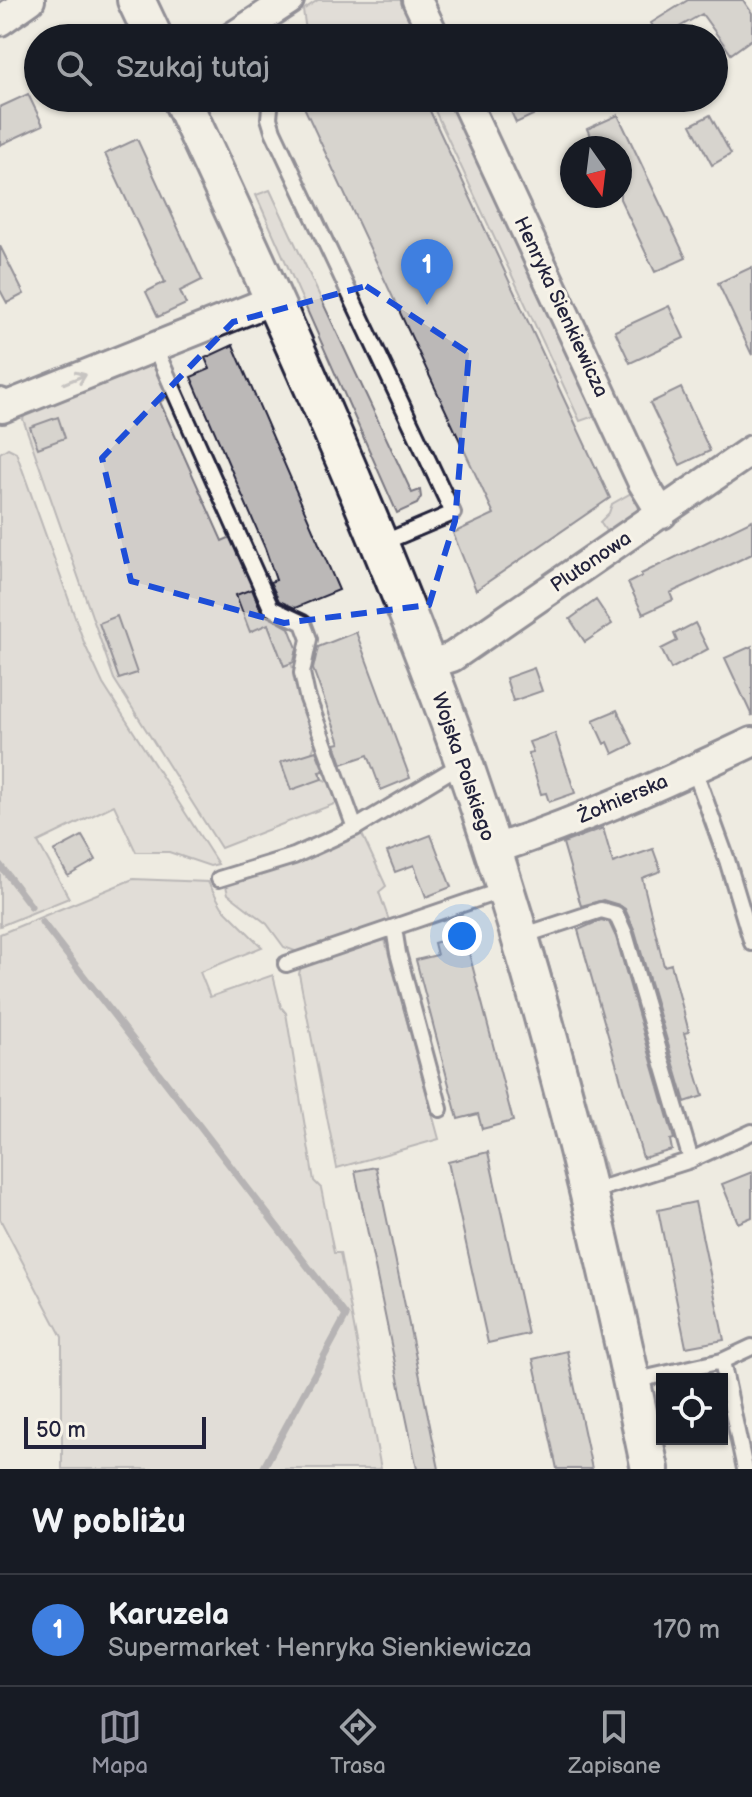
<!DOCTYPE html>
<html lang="pl">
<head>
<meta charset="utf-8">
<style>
	body { margin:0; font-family:"Balsamiq Sans",sans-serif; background:#20242c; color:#f1f3f6 }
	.controls { position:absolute; right:24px; bottom:24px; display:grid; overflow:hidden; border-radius:0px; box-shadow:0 2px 6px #0004 }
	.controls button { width:72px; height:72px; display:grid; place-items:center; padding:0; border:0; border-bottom:2px solid #363941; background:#171b24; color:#f1f3f6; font:40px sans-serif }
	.compass { position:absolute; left:560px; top:136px; width:72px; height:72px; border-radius:50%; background:#171b24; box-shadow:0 2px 6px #0004; rotate:166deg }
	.scale { position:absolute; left:24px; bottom:20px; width:182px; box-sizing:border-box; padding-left:8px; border:4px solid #22223b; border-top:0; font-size:22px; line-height:28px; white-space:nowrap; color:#22223b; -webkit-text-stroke:6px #f7f3e8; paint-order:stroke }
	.you { position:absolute; left:462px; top:936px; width:28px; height:28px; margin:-20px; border:6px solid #fff; border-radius:50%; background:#1a73e8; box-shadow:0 0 0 12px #1a73e833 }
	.badge { display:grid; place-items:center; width:52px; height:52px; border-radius:50%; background:#9495a2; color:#fff; font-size:26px; font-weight:700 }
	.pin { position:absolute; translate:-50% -66px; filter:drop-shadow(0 2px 4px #0008) }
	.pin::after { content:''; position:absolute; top:42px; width:28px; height:24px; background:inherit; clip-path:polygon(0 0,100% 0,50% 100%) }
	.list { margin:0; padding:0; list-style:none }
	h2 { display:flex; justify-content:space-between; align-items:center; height:104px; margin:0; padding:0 32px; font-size:34px }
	h2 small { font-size:26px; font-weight:400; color:#9ea1a6 }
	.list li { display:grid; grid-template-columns:52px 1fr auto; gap:24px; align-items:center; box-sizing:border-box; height:112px; padding:0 32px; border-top:2px solid #363941 }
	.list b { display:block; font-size:30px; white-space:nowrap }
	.list p { margin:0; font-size:26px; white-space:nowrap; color:#9ea1a6 }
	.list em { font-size:26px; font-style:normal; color:#9ea1a6 }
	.icon { flex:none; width:44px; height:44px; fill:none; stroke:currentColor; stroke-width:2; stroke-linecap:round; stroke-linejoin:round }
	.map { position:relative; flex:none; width:752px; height:1469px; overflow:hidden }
	.search { position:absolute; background:#171b24; box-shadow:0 2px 6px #0004; left:24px; right:24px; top:24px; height:88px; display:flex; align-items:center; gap:20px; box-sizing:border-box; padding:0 28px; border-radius:44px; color:#9ea1a6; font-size:30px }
	.sheet { height:216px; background:#171b24 }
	nav { display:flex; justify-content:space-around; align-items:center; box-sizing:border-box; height:112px; border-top:2px solid #363941; background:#171b24; font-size:22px; color:#9ea1a6 }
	nav a { display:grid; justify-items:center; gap:4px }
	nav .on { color:#9495a2 }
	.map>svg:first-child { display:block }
</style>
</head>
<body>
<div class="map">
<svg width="752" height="1469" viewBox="0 0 752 1469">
	<rect width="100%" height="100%" fill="#eeebe1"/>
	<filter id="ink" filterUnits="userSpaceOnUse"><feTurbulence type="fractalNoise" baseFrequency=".0125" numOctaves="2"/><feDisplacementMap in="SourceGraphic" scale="16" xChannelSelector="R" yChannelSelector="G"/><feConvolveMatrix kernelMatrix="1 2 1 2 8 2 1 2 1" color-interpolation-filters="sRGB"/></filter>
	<g filter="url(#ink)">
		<!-- green -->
		<path fill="#d1cdc9" stroke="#7a7882" stroke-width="2" d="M318,0H407L425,38H307L303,10Z
			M429,98H453L600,414L580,421Z
			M270,190L412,493L420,490L421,497L417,504L397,513L256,195Z
			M151,359L167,397L160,402L222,541L233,536L284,665L291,663L317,740L312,752L322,779L331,783L337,803L221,848L114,679L23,419L29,406Z
			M8,448L16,452L85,645L103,684L218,864L210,866L169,852H136L114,805L38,842L69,898L0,926V453Z
			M633,492L639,506L636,514L608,534L600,522L609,513L612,504Z
			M361,832L386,886L379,892L391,926L303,954L284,947L267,924L228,894L225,882L300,858Z
			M133,879L208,882L222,907L262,947L200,972L210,997L273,975L281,1007L286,1013L314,1181L321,1188L334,1253H340L381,1469H62V1337L0,1219V934Z
			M385,940L439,1139L337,1168L299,974L301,966Z
			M542,940L608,1178L599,1177L535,946Z"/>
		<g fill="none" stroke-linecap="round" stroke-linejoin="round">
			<!-- stream -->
			<path stroke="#716f7b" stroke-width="7" d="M0,865L31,906
				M42,922L346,1316L263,1469"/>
		</g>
		<!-- building -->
		<path fill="#bbb8b7" stroke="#22223b" stroke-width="2" d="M688,0H743L752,13V39L731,54L702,14L660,38L651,23Z
			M28,94L43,125L0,145V107Z
			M322,98H424L610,498L476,590L453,533L494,514L304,107Z
			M505,98H569L516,123Z
			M618,115L686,258L655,272L620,199V148H596L587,129Z
			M710,115L731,154L712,165L691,125Z
			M137,139L202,280L180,291L186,304L158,317L146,292L165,282L105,154Z
			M0,246L24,294L7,303L0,290Z
			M752,267V355L718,283Z
			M669,306L684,338L630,363L615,331Z
			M233,345L339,590L295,608L279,601L270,582L276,580L265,548L191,377L210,369L205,358Z
			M681,388L710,451L680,465L650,403Z
			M58,417L65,438L38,448L30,427Z
			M752,520V554L670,593L673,600L643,614L628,583L642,576L641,574Z
			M252,589L262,613L289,628L297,648L294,662L284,666L268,624L250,632L236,595Z
			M596,600L612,624L585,642L570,619Z
			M117,616L137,673L119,679L99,623Z
			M695,623L708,649L671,669L661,649L677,641L674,634Z
			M356,632L410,778L381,790L368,755L342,764L335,744L340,743L313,669L318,647Z
			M752,646V716L725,658Z
			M534,668L542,691L513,701L506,678Z
			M617,710L633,744L613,754L608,742L604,744L593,720Z
			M555,733L575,793L549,802L546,793L541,794L528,753L533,752L529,742Z
			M316,751L324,771L319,772L322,779L291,790L281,762Z
			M603,828L613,863L653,849L661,871L642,878L664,966L671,964L689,1032L684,1033L703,1096L685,1102L635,931L625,909L619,905L603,900L581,906L563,843Z
			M431,835L451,887L426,897L414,865L395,872L387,852Z
			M82,836L96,860L68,876L54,851Z
			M601,920L609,922L616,937L674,1139L670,1140L672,1150L643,1158L578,930Z
			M464,934L513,1121L482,1129L478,1114L458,1119L416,960L437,955L434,943Z
			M488,1152L528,1334L488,1343L448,1162Z
			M376,1167L421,1382L439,1469H417L355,1171Z
			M752,1172V1217L738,1223L722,1184Z
			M695,1202L724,1340L686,1347L658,1210Z
			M567,1351L592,1469H557L533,1359Z"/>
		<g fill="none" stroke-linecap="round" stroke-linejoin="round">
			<defs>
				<path id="service" d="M271,98L269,118L273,131L453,513L380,544
					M155,348L271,608L303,623L309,639L302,673L307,696L355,828
					M694,769L727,860L752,943
					M219,879L294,856L355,828L463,763
					M394,928L398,953L440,1109
					M519,937L601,910L616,914L625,934L691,1160
					M286,964L503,890
					M590,1192L691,1160L752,1132
					M722,1361L745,1469
					M633,1381L722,1361L752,1347"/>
				<path id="minor" d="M417,0L435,38
					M0,21L30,0
					M231,38L289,0
					M464,98L643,483L662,514
					M0,403L2,408L275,299
					M427,665L452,657L752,450
					M492,850C581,821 667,782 752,742"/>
				<path id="tertiary" d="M136,0L154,38
					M181,98C283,317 383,536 464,763C544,993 601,1231 650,1469"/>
			</defs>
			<!-- service casing -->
			<use href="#service" stroke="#22223b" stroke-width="20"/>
			<!-- minor casing -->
			<use href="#minor" stroke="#22223b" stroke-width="34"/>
			<!-- tertiary casing -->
			<use href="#tertiary" stroke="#22223b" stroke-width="42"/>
			<!-- service -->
			<use href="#service" stroke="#f7f3e8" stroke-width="14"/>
			<!-- minor -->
			<use href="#minor" stroke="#f7f3e8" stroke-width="28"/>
			<!-- tertiary -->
			<use href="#tertiary" stroke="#f7f3e8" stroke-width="36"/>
		</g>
		<!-- one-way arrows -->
		<defs><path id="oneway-shaft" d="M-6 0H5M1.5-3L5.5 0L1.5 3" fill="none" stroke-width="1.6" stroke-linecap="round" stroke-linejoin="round" transform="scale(2)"/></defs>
		<use stroke="#97959a" href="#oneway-shaft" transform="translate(75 379) rotate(-22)"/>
	</g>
	<!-- marked area -->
	<path d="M0 0H752V1469H0ZM366,286L469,353L455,521L429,605L284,623L131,581L102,458L233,322Z" fill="#eeebe1" fill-opacity=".55" fill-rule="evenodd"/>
	<path fill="none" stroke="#1d4ed8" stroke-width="6" stroke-dasharray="16 10" stroke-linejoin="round" d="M366,286L469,353L455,521L429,605L284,623L131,581L102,458L233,322Z"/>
	<g text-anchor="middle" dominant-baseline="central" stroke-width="6" stroke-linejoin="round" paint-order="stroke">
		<!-- street labels -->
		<g font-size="20" fill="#22223b" stroke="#f7f3e8">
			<text transform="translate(561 307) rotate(65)">Henryka Sienkiewicza</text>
			<text transform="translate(591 562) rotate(-34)">Plutonowa</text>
			<text transform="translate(463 767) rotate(71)">Wojska Polskiego</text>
			<text transform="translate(623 799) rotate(-23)">Żołnierska</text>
		</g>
	</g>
</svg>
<div class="controls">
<button><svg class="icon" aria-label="locate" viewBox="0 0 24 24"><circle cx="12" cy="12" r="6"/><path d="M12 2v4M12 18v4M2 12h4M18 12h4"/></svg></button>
</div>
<svg class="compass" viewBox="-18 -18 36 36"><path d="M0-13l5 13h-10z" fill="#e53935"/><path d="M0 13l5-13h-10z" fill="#9ea1a6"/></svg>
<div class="scale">50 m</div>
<div class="you"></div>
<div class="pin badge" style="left:427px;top:305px;background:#3f7fe0">1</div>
<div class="search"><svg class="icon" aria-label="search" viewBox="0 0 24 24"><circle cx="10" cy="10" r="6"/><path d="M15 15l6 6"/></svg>Szukaj tutaj</div>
</div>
<section class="sheet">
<h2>W pobliżu<small></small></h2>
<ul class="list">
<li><span class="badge" style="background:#3f7fe0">1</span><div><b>Karuzela</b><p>Supermarket · Henryka Sienkiewicza</p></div><em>170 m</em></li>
</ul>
</section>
<nav>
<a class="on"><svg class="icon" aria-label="map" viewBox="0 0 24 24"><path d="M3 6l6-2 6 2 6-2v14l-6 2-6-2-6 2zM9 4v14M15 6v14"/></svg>Mapa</a>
<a><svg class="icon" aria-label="directions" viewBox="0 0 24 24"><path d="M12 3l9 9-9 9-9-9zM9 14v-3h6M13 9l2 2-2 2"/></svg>Trasa</a>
<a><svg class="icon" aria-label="saved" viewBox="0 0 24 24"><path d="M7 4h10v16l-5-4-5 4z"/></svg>Zapisane</a>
</nav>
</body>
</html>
